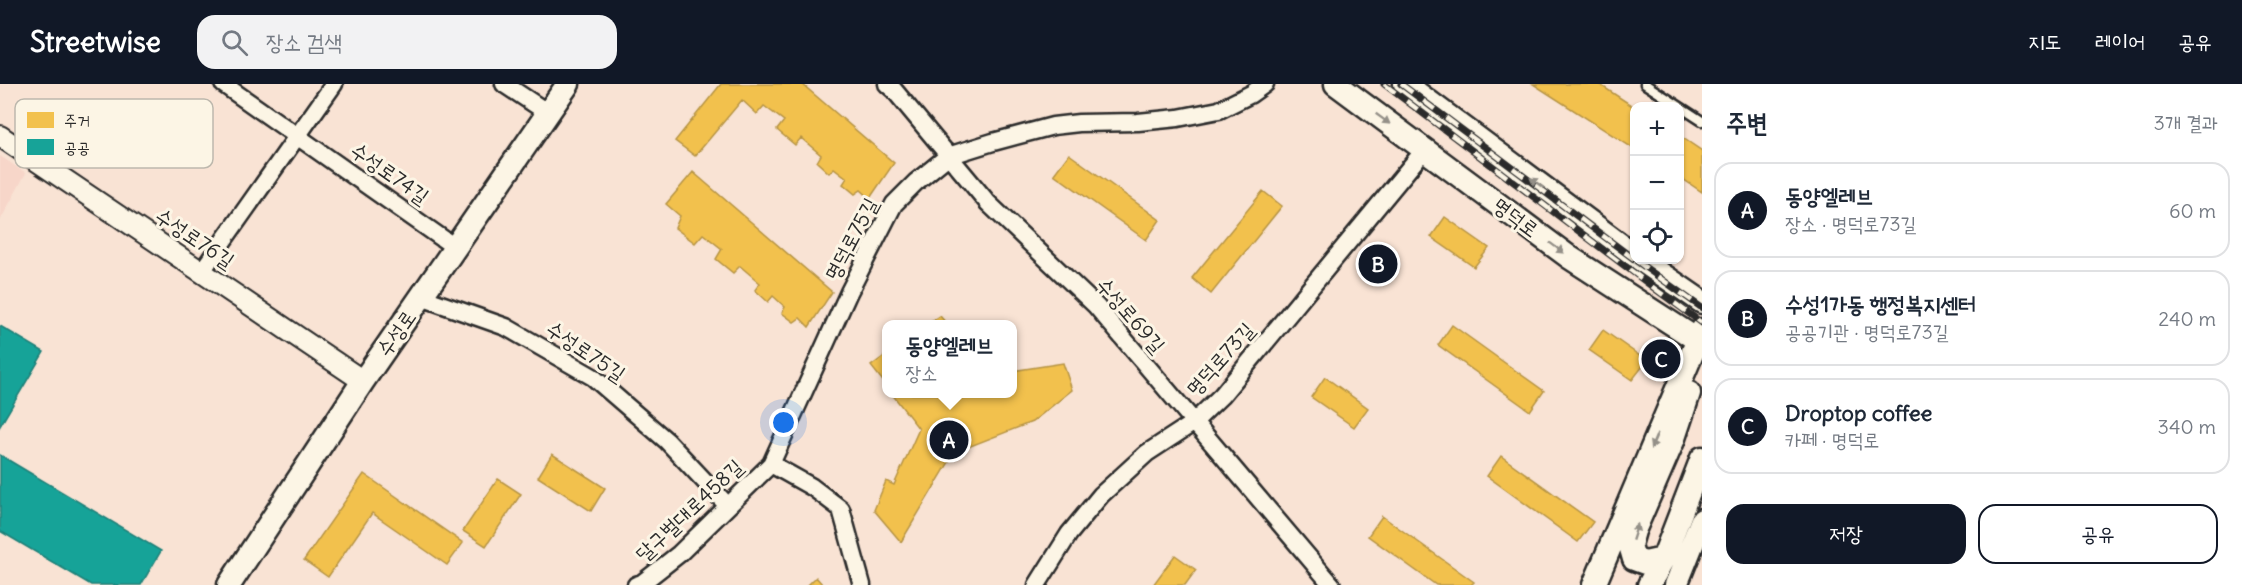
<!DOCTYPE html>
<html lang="ko">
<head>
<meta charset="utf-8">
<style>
	body { margin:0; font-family:Delius,"Poor Story",sans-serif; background:#f2f2f3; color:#1f2937 }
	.controls { position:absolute; right:18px; top:18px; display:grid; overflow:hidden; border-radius:12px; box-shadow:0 2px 4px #0004 }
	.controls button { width:54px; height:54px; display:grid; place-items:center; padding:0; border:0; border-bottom:2px solid #e0e1e3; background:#fff; color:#1f2937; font:30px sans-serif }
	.you { position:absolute; left:784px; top:339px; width:21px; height:21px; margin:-15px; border:4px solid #fff; border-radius:50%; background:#1a73e8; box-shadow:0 0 0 9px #1a73e833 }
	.badge { display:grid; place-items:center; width:39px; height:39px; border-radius:50%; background:#111827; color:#fff; font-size:20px; font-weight:700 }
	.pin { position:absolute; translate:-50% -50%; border:3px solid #fff; box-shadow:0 2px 6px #0006 }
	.popup { position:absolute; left:882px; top:236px; width:135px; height:78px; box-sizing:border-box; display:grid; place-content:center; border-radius:12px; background:#fff; filter:drop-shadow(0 2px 4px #0005); font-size:20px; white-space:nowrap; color:#747a83 }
	.popup b { font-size:22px; color:#1f2937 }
	.popup::after { content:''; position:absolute; left:50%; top:100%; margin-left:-12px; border:12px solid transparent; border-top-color:#fff }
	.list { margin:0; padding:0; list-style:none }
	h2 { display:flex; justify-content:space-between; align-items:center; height:78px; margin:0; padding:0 24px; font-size:26px }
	h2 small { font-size:20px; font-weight:400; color:#747a83 }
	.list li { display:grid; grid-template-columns:39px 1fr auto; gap:18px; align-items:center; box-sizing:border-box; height:96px; margin:0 12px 12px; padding:0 12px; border:2px solid #e0e1e3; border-radius:18px }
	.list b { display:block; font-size:22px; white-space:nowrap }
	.list p { margin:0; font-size:20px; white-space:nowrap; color:#747a83 }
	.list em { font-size:20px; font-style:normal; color:#747a83 }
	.actions { display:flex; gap:12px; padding:18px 24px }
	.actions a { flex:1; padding:14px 0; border:2px solid #111827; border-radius:18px; text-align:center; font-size:21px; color:#111827 }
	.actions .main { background:#111827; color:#fff }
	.icon { flex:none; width:33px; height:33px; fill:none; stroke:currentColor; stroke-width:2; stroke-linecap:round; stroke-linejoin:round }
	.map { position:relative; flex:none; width:1702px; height:501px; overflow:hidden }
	header { display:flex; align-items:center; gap:36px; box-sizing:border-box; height:84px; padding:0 30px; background:#111827; color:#fff }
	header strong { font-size:28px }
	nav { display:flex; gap:33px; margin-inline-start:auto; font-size:21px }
	.search { width:420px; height:54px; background:#f2f2f3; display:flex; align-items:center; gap:15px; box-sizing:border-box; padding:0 21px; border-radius:18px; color:#747a83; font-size:22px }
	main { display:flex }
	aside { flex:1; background:#fff }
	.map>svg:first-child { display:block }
</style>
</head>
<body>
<header>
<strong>Streetwise</strong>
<div class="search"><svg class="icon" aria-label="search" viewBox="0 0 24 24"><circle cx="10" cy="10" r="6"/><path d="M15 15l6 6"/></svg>장소 검색</div>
<nav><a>지도</a><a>레이어</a><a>공유</a></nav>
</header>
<main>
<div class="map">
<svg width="1702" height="501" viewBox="0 0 1702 501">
	<rect width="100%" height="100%" fill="#f9e3d4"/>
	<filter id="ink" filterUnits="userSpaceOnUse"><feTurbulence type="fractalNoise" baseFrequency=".0167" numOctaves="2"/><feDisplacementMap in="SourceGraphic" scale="12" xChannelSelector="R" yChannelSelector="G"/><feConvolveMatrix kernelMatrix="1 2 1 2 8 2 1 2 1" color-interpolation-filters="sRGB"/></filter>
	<g filter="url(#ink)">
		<!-- built -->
		<path fill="#f7d6c9" d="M0,72L26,89L0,137Z"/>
		<!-- homes -->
		<path fill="#f2c14e" stroke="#b69444" stroke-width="1.5" d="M721,0H802L894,79L870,114L861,106L855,110L843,100L847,94L834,84L829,89L817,78L821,71L801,54L795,61L777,46L784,37L764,22L757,30L742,16L695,72L675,57Z
			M1533,0H1599L1634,23V65Z
			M1680,52L1702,67V108L1680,93Z
			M1069,70L1160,136L1146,156L1054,90Z
			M693,88L832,208L809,243L800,234L794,238L782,229L785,223L773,212L768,218L755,206L760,199L740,182L733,189L716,175L722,165L703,150L695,159L675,144L680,132L666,120Z
			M1263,107L1282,122L1211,210L1192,194Z
			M1445,133L1489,164L1474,183L1431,153Z
			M940,232L947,240H928Z
			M1452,241L1544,307L1530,327L1438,261Z
			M1603,246L1647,277L1632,296L1589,266Z
			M886,271V301L871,282Z
			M1063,279L1072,306L1032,338L955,368L901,458L874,426L886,397L894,401L919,345L892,310H1012V287Z
			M1325,293L1368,324L1354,343L1311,313Z
			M552,370L605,404L591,427L538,393Z
			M1501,372L1593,438L1578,458L1487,392Z
			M364,390L463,459L447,481L372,429L328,493L304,476Z
			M498,395L521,410L486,462L463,447Z
			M1382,432L1474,498L1471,501H1436L1368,452Z
			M1175,471L1196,486L1185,501H1153Z
			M816,493L823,501H808Z"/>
		<!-- public -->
		<path fill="#17a398" stroke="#1d7f77" stroke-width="1.5" d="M0,242L44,268L0,342Z
			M0,371L161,467L141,501H91L0,447Z"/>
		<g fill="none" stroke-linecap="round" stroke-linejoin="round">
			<defs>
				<path id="service" d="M1645,0L1702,37"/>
				<path id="minor" d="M223,0L456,164
					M504,0L548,29
					M887,0L894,6L988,119L1096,222L1332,501
					M202,187L334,0
					M421,213L506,243L593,293L667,357L728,422
					M771,380L812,403L841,425L862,501
					M636,501L642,499L679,470L771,380L849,208L894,120L916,98L948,72L993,58L1053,42L1079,39L1138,38L1178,34L1219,26L1251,10L1265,0
					M1037,501L1069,450L1101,411L1147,369L1193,339L1222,311L1425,65"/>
				<path id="tertiary" d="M0,52L363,297"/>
				<path id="secondary" d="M1336,0L1569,173L1702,259
					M1405,0L1634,171
					M1641,176L1702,218
					M1663,475L1645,479L1634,475L1630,461L1634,447L1673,357L1689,309
					M229,501L363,297L568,0
					M1594,501L1702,246
					M1649,501L1663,475L1702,374
					M1676,501L1702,436"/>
			</defs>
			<!-- service casing -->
			<use href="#service" stroke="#2b2b2b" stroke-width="13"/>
			<!-- minor casing -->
			<use href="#minor" stroke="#2b2b2b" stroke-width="21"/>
			<!-- tertiary casing -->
			<use href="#tertiary" stroke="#2b2b2b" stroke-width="24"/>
			<!-- secondary casing -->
			<use href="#secondary" stroke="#2b2b2b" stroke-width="27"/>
			<!-- service -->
			<use href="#service" stroke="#fcf5e5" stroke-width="8"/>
			<!-- minor -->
			<use href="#minor" stroke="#fcf5e5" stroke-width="16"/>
			<!-- tertiary -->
			<use href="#tertiary" stroke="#fcf5e5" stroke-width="20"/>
			<!-- secondary -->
			<use href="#secondary" stroke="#fcf5e5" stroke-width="22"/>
			<defs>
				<path id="rail" d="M1384,0L1658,207L1702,239
					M1401,0L1634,175
					M1635,176L1702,224"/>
			</defs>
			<!-- rail casing -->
			<use href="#rail" stroke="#2b2b2b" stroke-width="7"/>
			<!-- rail -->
			<use href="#rail" stroke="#fcf5e5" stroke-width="4.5" stroke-dasharray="14" stroke-linecap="butt"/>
		</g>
		<!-- one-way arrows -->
		<defs><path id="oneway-solid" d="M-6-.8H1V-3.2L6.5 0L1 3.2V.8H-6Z" transform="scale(1.5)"/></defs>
		<g fill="#949088">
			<use href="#oneway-solid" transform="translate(1383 35) rotate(36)"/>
			<use href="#oneway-solid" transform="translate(1537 99) rotate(-143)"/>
			<use href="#oneway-solid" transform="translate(1557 164) rotate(37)"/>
			<use href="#oneway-solid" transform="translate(1654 357) rotate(113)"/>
			<use href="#oneway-solid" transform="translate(1635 448) rotate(-72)"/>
		</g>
	</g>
	<g text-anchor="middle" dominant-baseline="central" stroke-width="6" stroke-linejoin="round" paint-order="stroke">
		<!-- street labels -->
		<g font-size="21" fill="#2b2b2b" stroke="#fcf5e5">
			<text transform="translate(390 89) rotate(35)">수성로74길</text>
			<text transform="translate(1516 133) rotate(37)">명덕로</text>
			<text transform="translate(195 154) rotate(34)">수성로76길</text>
			<text transform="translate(851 155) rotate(-62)">명덕로75길</text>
			<text transform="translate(1131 231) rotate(49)">수성로69길</text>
			<text transform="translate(396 249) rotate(-55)">수성로</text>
			<text transform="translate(586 267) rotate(34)">수성로75길</text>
			<text transform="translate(1220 275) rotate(-48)">명덕로73길</text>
			<text transform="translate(689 426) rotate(-43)">달구벌대로458길</text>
		</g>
	</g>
	<!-- legend -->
	<rect x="15" y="15" width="198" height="69" rx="9" fill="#fcf5e5" stroke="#bdb8ad" stroke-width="1.5"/>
	<rect x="27" y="28" width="27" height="16" fill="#f2c14e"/>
	<rect x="27" y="55" width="27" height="16" fill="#17a398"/>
	<g font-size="16" fill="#2b2b2b">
		<text x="64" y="42">주거</text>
		<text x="64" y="69">공공</text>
	</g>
</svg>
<div class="controls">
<button>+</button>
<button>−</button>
<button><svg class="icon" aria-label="locate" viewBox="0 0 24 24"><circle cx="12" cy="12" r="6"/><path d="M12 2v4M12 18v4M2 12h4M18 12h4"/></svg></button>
</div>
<div class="you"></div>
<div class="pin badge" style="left:949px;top:356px">A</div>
<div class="popup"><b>동양엘레브</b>장소</div>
<div class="pin badge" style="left:1378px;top:180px">B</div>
<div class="pin badge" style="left:1661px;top:275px">C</div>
</div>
<aside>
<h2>주변<small>3개 결과</small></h2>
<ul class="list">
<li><span class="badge">A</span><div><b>동양엘레브</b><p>장소 · 명덕로73길</p></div><em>60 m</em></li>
<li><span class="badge">B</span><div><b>수성1가동 행정복지센터</b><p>공공기관 · 명덕로73길</p></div><em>240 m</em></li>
<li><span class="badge">C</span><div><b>Droptop coffee</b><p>카페 · 명덕로</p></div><em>340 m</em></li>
</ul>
<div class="actions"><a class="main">저장</a><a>공유</a></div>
</aside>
</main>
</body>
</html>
